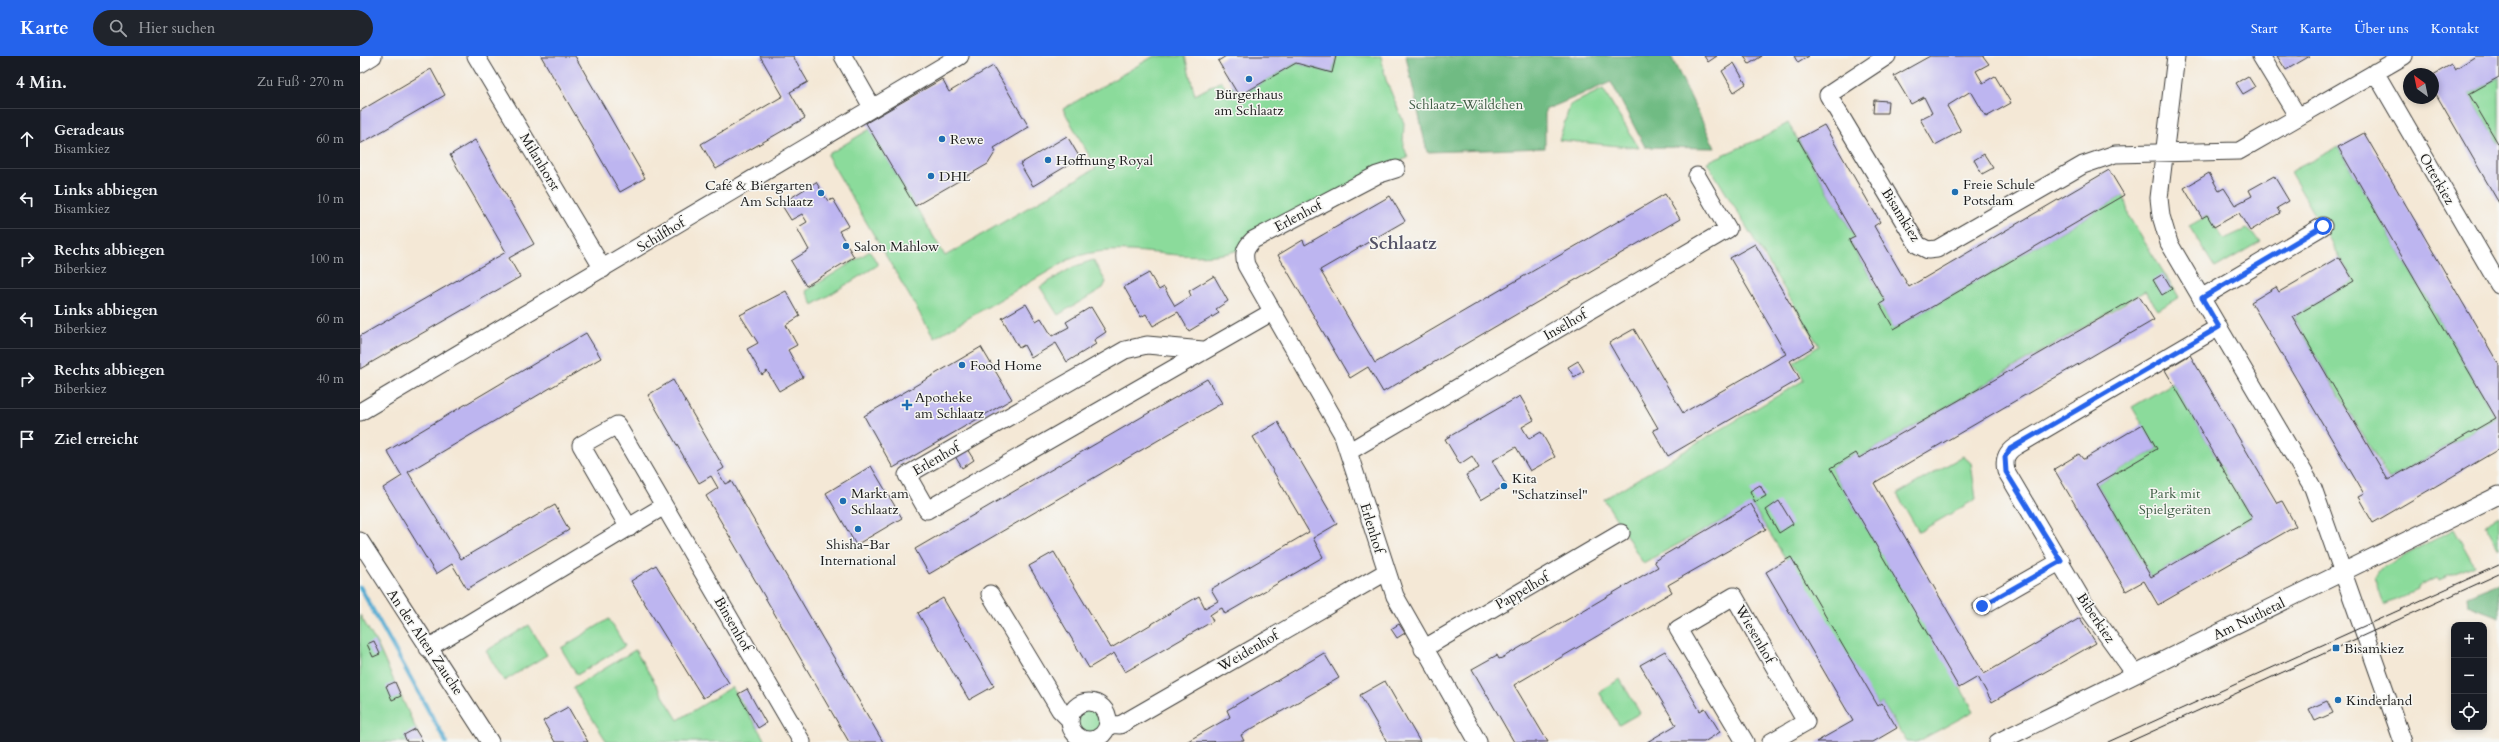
<!DOCTYPE html>
<html lang="de">
<head>
<meta charset="utf-8">
<style>
	body { margin:0; font-family:Cardo,serif; background:#20242c; color:#f1f3f6 }
	.controls { position:absolute; right:12px; bottom:12px; display:grid; overflow:hidden; border-radius:8px; box-shadow:0 2px 6px #0003 }
	.controls button { width:36px; height:36px; display:grid; place-items:center; padding:0; border:0; border-bottom:1px solid #363941; background:#171b24; color:#f1f3f6; font:20px sans-serif }
	.compass { position:absolute; left:2043px; top:12px; width:36px; height:36px; border-radius:50%; background:#171b24; box-shadow:0 2px 6px #0003; rotate:327deg }
	.stop { position:absolute; width:12px; height:12px; margin:-9px; border:3px solid #2563eb; border-radius:50%; background:#fff }
	.stop.end { background:#2563eb; border-color:#fff; box-shadow:0 1px 4px #0008 }
	.list { margin:0; padding:0; list-style:none }
	h2 { display:flex; justify-content:space-between; align-items:center; height:52px; margin:0; padding:0 16px; font-size:17px }
	h2 small { font-size:13px; font-weight:400; color:#9ea1a6 }
	.list li { display:grid; grid-template-columns:26px 1fr auto; gap:12px; align-items:center; box-sizing:border-box; height:60px; padding:0 16px; border-top:1px solid #363941 }
	.list b { display:block; font-size:15px; white-space:nowrap }
	.list p { margin:0; font-size:13px; white-space:nowrap; color:#9ea1a6 }
	.list em { font-size:13px; font-style:normal; color:#9ea1a6 }
	.icon { flex:none; width:22px; height:22px; fill:none; stroke:currentColor; stroke-width:2; stroke-linecap:round; stroke-linejoin:round }
	.map { position:relative; flex:none; width:2139px; height:686px; overflow:hidden }
	header { display:flex; align-items:center; gap:24px; box-sizing:border-box; height:56px; padding:0 20px; background:#2563eb; color:#fff }
	header strong { font-size:19px }
	nav { display:flex; gap:22px; margin-inline-start:auto; font-size:14px }
	.search { width:280px; height:36px; background:#20242c; display:flex; align-items:center; gap:10px; box-sizing:border-box; padding:0 14px; border-radius:22px; color:#9ea1a6; font-size:15px }
	main { display:flex }
	aside { flex:1; background:#171b24 }
	.map>svg:first-child { display:block }
</style>
</head>
<body>
<header>
<strong>Karte</strong>
<div class="search"><svg class="icon" aria-label="search" viewBox="0 0 24 24"><circle cx="10" cy="10" r="6"/><path d="M15 15l6 6"/></svg>Hier suchen</div>
<nav><a>Start</a><a>Karte</a><a>Über uns</a><a>Kontakt</a></nav>
</header>
<main>
<aside>
<h2>4 Min.<small>Zu Fuß · 270 m</small></h2>
<ul class="list">
<li><svg class="icon" aria-label="ahead" viewBox="0 0 24 24"><path d="M12 20V5M6 11l6-6 6 6"/></svg><div><b>Geradeaus</b><p>Bisamkiez</p></div><em>60 m</em></li>
<li><svg class="icon" aria-label="left" viewBox="0 0 24 24"><path d="M17 20v-9H6M10 6l-5 5 5 5"/></svg><div><b>Links abbiegen</b><p>Bisamkiez</p></div><em>10 m</em></li>
<li><svg class="icon" aria-label="right" viewBox="0 0 24 24"><path d="M7 20v-9h11M14 6l5 5-5 5"/></svg><div><b>Rechts abbiegen</b><p>Biberkiez</p></div><em>100 m</em></li>
<li><svg class="icon" aria-label="left" viewBox="0 0 24 24"><path d="M17 20v-9H6M10 6l-5 5 5 5"/></svg><div><b>Links abbiegen</b><p>Biberkiez</p></div><em>60 m</em></li>
<li><svg class="icon" aria-label="right" viewBox="0 0 24 24"><path d="M7 20v-9h11M14 6l5 5-5 5"/></svg><div><b>Rechts abbiegen</b><p>Biberkiez</p></div><em>40 m</em></li>
<li><svg class="icon" aria-label="arrive" viewBox="0 0 24 24"><path d="M6 21V4h12l-3 4 3 4H6"/></svg><div><b>Ziel erreicht</b></div></li>
</ul>
</aside>
<div class="map">
<svg width="2139" height="686" viewBox="0 0 2139 686">
	<rect width="100%" height="100%" fill="#f6f6f2"/>
	<filter id="ink" filterUnits="userSpaceOnUse"><feTurbulence type="fractalNoise" baseFrequency=".025" numOctaves="2"/><feDisplacementMap in="SourceGraphic" scale="8" xChannelSelector="R" yChannelSelector="G"/><feConvolveMatrix kernelMatrix="1 2 1 2 8 2 1 2 1" color-interpolation-filters="sRGB"/></filter>
	<filter id="wash" filterUnits="userSpaceOnUse"><feTurbulence type="fractalNoise" baseFrequency=".012" numOctaves="4" result="noise"/><feDisplacementMap in="SourceGraphic" scale="16" xChannelSelector="R" yChannelSelector="G"/><feGaussianBlur stdDeviation="0.9" result="paint"/><feColorMatrix in="noise" values="0 0 0 0 0 0 0 0 0 0 0 0 0 0 0 0 0 1.4 0 .05"/><feComposite in="paint" operator="in"/></filter>
	<g filter="url(#wash)">
		<rect width="100%" height="100%" fill="#f4e8d6"/>
		<!-- green -->
		<path fill="#8bdb9b" stroke="#547c5c" d="M794,0H825L835,39L861,25L867,34L873,30L879,40L936,7L972,17L976,0H1021L1026,24L1044,67L1043,88L1048,102L1014,114L879,194C826,212 761,180 708,204L574,282L467,99L510,73L585,200L736,112L703,53Z
			M2139,21V89L2109,38Z
			M1243,33L1279,92L1199,84L1210,49Z
			M1428,67L1495,181L1489,185L1525,245L1520,248L1534,273L1764,139L1769,161L1819,241L1798,254L1785,235L1499,402L1496,397L1471,412L1614,655L1557,686H1547L1522,647L1518,650L1392,449L1283,507L1244,443L1444,324L1434,306L1459,290L1347,106L1406,80Z
			M1978,91L2136,362L2029,423L1933,261L1994,225L1930,116Z
			M1847,160L1864,183L1886,173L1901,185L1855,212L1829,170Z
			M510,195L518,209L453,249L446,235Z
			M733,204L746,226L743,232L698,259L680,231L713,211Z
			M1813,327L1892,462L1791,521L1737,428L1797,393L1772,351Z
			M1603,400L1611,407L1616,443L1559,476L1537,438Z
			M2139,460V493L2125,468Z
			M2094,473L2114,509L2079,524L2077,522L2058,531V534L2024,549L2015,521L2020,513Z
			M0,559L17,588L62,686H0Z
			M249,563L265,590L217,619L201,592Z
			M169,569L187,599L144,625L126,595Z
			M275,594L318,664L372,631L406,686H247L213,632Z
			M1260,623L1280,657L1259,669L1239,636Z
			M714 665a14 14 0 1 1 28 0a14 14 0 1 1-28 0Z"/>
		<!-- forest -->
		<path fill="#70bb83" stroke="#466c50" d="M1046,0H1311L1355,92L1285,91L1251,26L1185,54V92L1067,96Z
			M2139,527V561L2108,549L2107,540Z"/>
		<g fill="none" stroke-linecap="round" stroke-linejoin="round">
			<!-- stream -->
			<path stroke="#54abd1" stroke-width="4.5" d="M0,531L86,686"/>
		</g>
		<g id="blocks">
			<!-- building -->
			<path fill="#bdb5f0" d="M181,0H215L285,122L260,136Z
				M400,0H433L448,26L430,36L445,62L356,113L341,88L423,40Z
				M866,0H976L972,17L936,7L879,40L858,5Z
				M1344,0H1357L1348,6Z
				M1384,0H1402L1389,8Z
				M1434,0H1449L1438,7Z
				M1570,0H1623L1629,8L1616,15L1623,27L1635,20L1651,47L1626,61L1611,35L1587,50L1601,75L1575,89L1560,63L1572,57L1564,41L1551,48L1534,20Z
				M1917,0H1950L1926,14Z
				M2116,0H2139V21L2109,38L2139,89V147L2073,33V19L2092,8L2095,13Z
				M1374,7L1386,28L1374,36L1362,15Z
				M633,10L669,71L634,92L636,95L628,108L555,150L506,67L582,23L589,36Z
				M71,13L85,39L0,88V55Z
				M1888,20L1895,31L1883,38L1876,27Z
				M1514,44L1528,45L1527,57H1513Z
				M1464,69L1520,166L1514,170L1549,231L1749,114L1764,139L1534,273L1520,248L1525,245L1489,184L1495,181L1438,83Z
				M2004,77L2139,309V393L2013,467L1998,441L2004,438L1891,246L1916,231L1919,236L1979,201L1994,225L1933,261L2028,424L2136,362L1978,91Z
				M707,80L720,102L673,130L660,108Z
				M115,84L174,188L149,202L160,221L0,313V280L146,196L90,99Z
				M1624,98L1633,112L1622,118L1614,104Z
				M1849,117L1859,135L1864,132L1875,149L1892,140L1889,134L1914,120L1929,145L1917,152L1920,157L1890,175L1879,157L1854,171L1847,159L1842,162L1824,132Z
				M456,126L468,145L473,143L489,170L479,175L494,201L446,230L431,205L449,194L437,172L447,166L442,158L431,164L421,148Z
				M1305,138L1320,163L1023,336L1008,311L990,322L918,199L943,184L945,189L1030,140L1045,165L960,214L1015,307Z
				M1395,188L1455,290L1430,305L1440,323L1308,400L1293,374L1298,372L1249,287L1274,273L1323,357L1426,298L1370,202Z
				M789,217L799,234L804,231L815,250L831,240L829,235L854,220L868,245L856,253L859,257L829,275L818,256L793,270L786,258L781,261L764,231Z
				M1803,218L1812,233L1802,239L1793,224Z
				M426,235L440,260L426,269L437,289L428,294L443,321L419,335L407,315L402,319L387,293L398,287L380,259Z
				M1779,240L1794,264L1514,427L1624,618L1720,562L1736,587L1632,646L1618,621L1599,632L1471,412L1496,397L1499,402Z
				M666,248L676,265L681,262L692,280L709,271L706,266L731,251L746,276L734,284L736,288L707,306L696,287L671,302L664,289L659,292L642,262Z
				M226,277L241,302L48,416L101,503L195,449L209,474L107,533L92,508L76,518L23,432L42,420L27,395Z
				M621,291L652,343L533,412L504,360Z
				M1830,299L1917,447L1922,445L1936,470L1798,549L1784,525L1766,535L1694,413L1719,398L1723,403H1724L1783,368L1797,393L1737,428L1791,521L1892,462L1805,314Z
				M1218,305L1224,315L1214,321L1208,311Z
				M847,323L862,347L569,518L555,493Z
				M313,324L364,412L358,416L365,428L371,425L523,686H489L370,481L346,440L358,432L351,420L339,427L288,339Z
				M1160,340L1174,364L1162,371L1169,383L1181,376L1195,401L1170,415L1156,391L1132,405L1146,429L1121,444L1106,419L1119,412L1112,400L1100,408L1085,383Z
				M918,366L977,468L953,482L963,501L865,558L862,552L856,555L850,559L853,565L765,616L754,597L729,612L669,510L694,496L751,592L839,540L845,552L858,545L851,533L949,476L893,381Z
				M607,393L614,404L602,412L595,400Z
				M511,410L542,462L496,489L466,437Z
				M1400,429L1406,440L1395,446L1390,435Z
				M1419,445L1433,468L1419,477L1406,454Z
				M1391,448L1406,473L1308,529L1312,536L1154,629L1188,686H1154L1112,613L1137,599L1139,603L1142,602L1282,520L1298,511L1294,505Z
				M1431,501L1518,650L1522,647L1537,672L1513,686H1456L1493,665L1406,516Z
				M296,509L369,627L343,642L271,525Z
				M583,542L634,630L609,644L558,557Z
				M1039,568L1045,577L1037,582L1031,573Z
				M14,585L20,598L13,601L7,588Z
				M1305,595L1340,655L1345,652L1360,676L1344,686H1287L1316,669L1280,609Z
				M964,597L979,622L881,679L884,685L826,686L870,661L867,654Z
				M1025,625L1033,639L1060,686H1027L1000,639Z
				M35,626L41,640L32,644L26,630Z
				M387,633L406,667L398,672L378,638Z
				M1967,645L1973,657L1955,665L1949,653Z
				M208,651L228,686H195L183,665Z
				M55,673L63,686H47L44,679Z"/>
		</g>
	</g>
	<g filter="url(#ink)">
		<use href="#blocks" fill-opacity="0" stroke="#3c3b38" stroke-width="1"/>
		<g fill="none" stroke-linecap="round" stroke-linejoin="round">
			<defs>
				<path id="minor" d="M116,0L243,213
					M483,0L512,51
					M1527,0L1468,39L1558,189L1568,194L1577,193L1723,109L1755,98L1879,95L2044,0
					M1816,0L1799,142L1801,160L1809,187L1953,432L2043,686
					M1901,0L1938,61
					M0,8L13,0
					M2015,16L2139,229
					M1036,113L1017,119L893,184C885,192 883,197 886,209L982,377L1035,540L1118,686
					M1841,242L1963,170
					M843,294L787,289L765,294L547,419L567,454L912,256
					M0,356L600,0
					M988,396L1368,173L1337,120
					M269,472L221,389L257,369L442,686
					M0,485L130,686
					M630,538L700,654L709,663
					M1622,550L1701,505
					M68,592L304,450
					M1063,593L1261,477
					M1775,618L1724,547L1646,415C1643,402 1647,395 1658,389L1859,271
					M710 665a19 19 0 1 1 38 0a19 19 0 1 1-38 0Z
					M748,668L760,669L1026,516
					M1385,686L1318,573L1374,540L1446,666L1411,686
					M1638,686L2139,439"/>
			</defs>
			<!-- minor casing -->
			<use href="#minor" stroke="#3c3b38" stroke-width="19"/>
			<!-- minor -->
			<use href="#minor" stroke="#fff" stroke-width="17"/>
			<!-- tram -->
			<path stroke="#1c1c1c" stroke-width="1" d="M1748,686L2139,509
				M1769,686L2139,518"/>
		</g>
	</g>
	<g fill="none" stroke-linecap="round" stroke-linejoin="round" filter="url(#ink)">
		<!-- route -->
		<path stroke="#2563eb" stroke-width="5" d="M1622,550L1701,505L1646,416L1645,401L1650,393L1859,271L1842,242L1963,170"/>
	</g>
	<!-- markers -->
	<g fill="#1f6fb2" stroke="#f6f6f2" stroke-width="1.5">
		<circle cx="889" cy="23" r="4"/>
		<circle cx="582" cy="83" r="4"/>
		<circle cx="688" cy="104" r="4"/>
		<circle cx="571" cy="120" r="4"/>
		<circle cx="1595" cy="136" r="4"/>
		<circle cx="461" cy="137" r="4"/>
		<circle cx="486" cy="190" r="4"/>
		<circle cx="602" cy="309" r="4"/>
		<path d="M545 343h4v4h4v4h-4v4h-4v-4h-4v-4h4z"/>
		<circle cx="1144" cy="430" r="4"/>
		<circle cx="483" cy="445" r="4"/>
		<circle cx="498" cy="473" r="4"/>
		<rect x="1972" y="588" width="8" height="8" rx="2"/>
		<circle cx="1978" cy="644" r="4"/>
	</g>
	<g text-anchor="middle" dominant-baseline="central" stroke-width="3" stroke-linejoin="round" paint-order="stroke">
		<!-- poi labels -->
		<g font-size="14" fill="#1c1c1c" stroke="#f6f6f2" text-anchor="start">
			<text x="889" y="38" text-anchor="middle">Bürgerhaus<tspan x="889" dy="16">am Schlaatz</tspan></text>
			<text x="590" y="83">Rewe</text>
			<text x="696" y="104">Hoffnung Royal</text>
			<text x="579" y="120">DHL</text>
			<text x="1603" y="128">Freie Schule<tspan x="1603" dy="16">Potsdam</tspan></text>
			<text x="453" y="129" text-anchor="end">Café &amp; Biergarten<tspan x="453" dy="16">Am Schlaatz</tspan></text>
			<text x="494" y="190">Salon Mahlow</text>
			<text x="610" y="309">Food Home</text>
			<text x="555" y="341">Apotheke<tspan x="555" dy="16">am Schlaatz</tspan></text>
			<text x="1152" y="422">Kita<tspan x="1152" dy="16">"Schatzinsel"</tspan></text>
			<text x="491" y="437">Markt am<tspan x="491" dy="16">Schlaatz</tspan></text>
			<text x="498" y="488" text-anchor="middle">Shisha-Bar<tspan x="498" dy="16">International</tspan></text>
			<text x="1984" y="592">Bisamkiez</text>
			<text x="1986" y="644">Kinderland</text>
		</g>
		<!-- park labels -->
		<g font-size="14" fill="#435f48" stroke="#f6f6f2">
			<text x="1106" y="48">Schlaatz-Wäldchen</text>
			<text x="1815" y="437">Park mit<tspan x="1815" dy="16">Spielgeräten</tspan></text>
		</g>
		<!-- street labels -->
		<g font-size="14" fill="#1c1c1c" stroke="#f6f6f2">
			<text transform="translate(180 106) rotate(59)">Milanhorst</text>
			<text transform="translate(2077 123) rotate(60)">Otterkiez</text>
			<text transform="translate(1541 159) rotate(58)">Bisamkiez</text>
			<text transform="translate(938 160) rotate(-28)">Erlenhof</text>
			<text transform="translate(301 179) rotate(-31)">Schilfhof</text>
			<text transform="translate(1205 269) rotate(-30)">Inselhof</text>
			<text transform="translate(576 403) rotate(-30)">Erlenhof</text>
			<text transform="translate(1012 472) rotate(73)">Erlenhof</text>
			<text transform="translate(1162 535) rotate(-30)">Pappelhof</text>
			<text transform="translate(1736 562) rotate(56)">Biberkiez</text>
			<text transform="translate(1889 563) rotate(-26)">Am Nuthetal</text>
			<text transform="translate(373 568) rotate(60)">Binsenhof</text>
			<text transform="translate(1395 578) rotate(60)">Wiesenhof</text>
			<text transform="translate(65 586) rotate(56)">An der Alten Zauche</text>
			<text transform="translate(888 595) rotate(-30)">Weidenhof</text>
		</g>
		<!-- district labels -->
		<g font-size="18" font-weight="bold" fill="#545266" stroke="#f6f6f2">
			<text x="1043" y="187">Schlaatz</text>
		</g>
	</g>
</svg>
<div class="controls">
<button>+</button>
<button>−</button>
<button><svg class="icon" aria-label="locate" viewBox="0 0 24 24"><circle cx="12" cy="12" r="6"/><path d="M12 2v4M12 18v4M2 12h4M18 12h4"/></svg></button>
</div>
<svg class="compass" viewBox="-18 -18 36 36"><path d="M0-13l5 13h-10z" fill="#e53935"/><path d="M0 13l5-13h-10z" fill="#9ea1a6"/></svg>
<div class="stop" style="left:1963px;top:170px"></div>
<div class="stop end" style="left:1622px;top:550px"></div>
</div>
</main>
</body>
</html>
